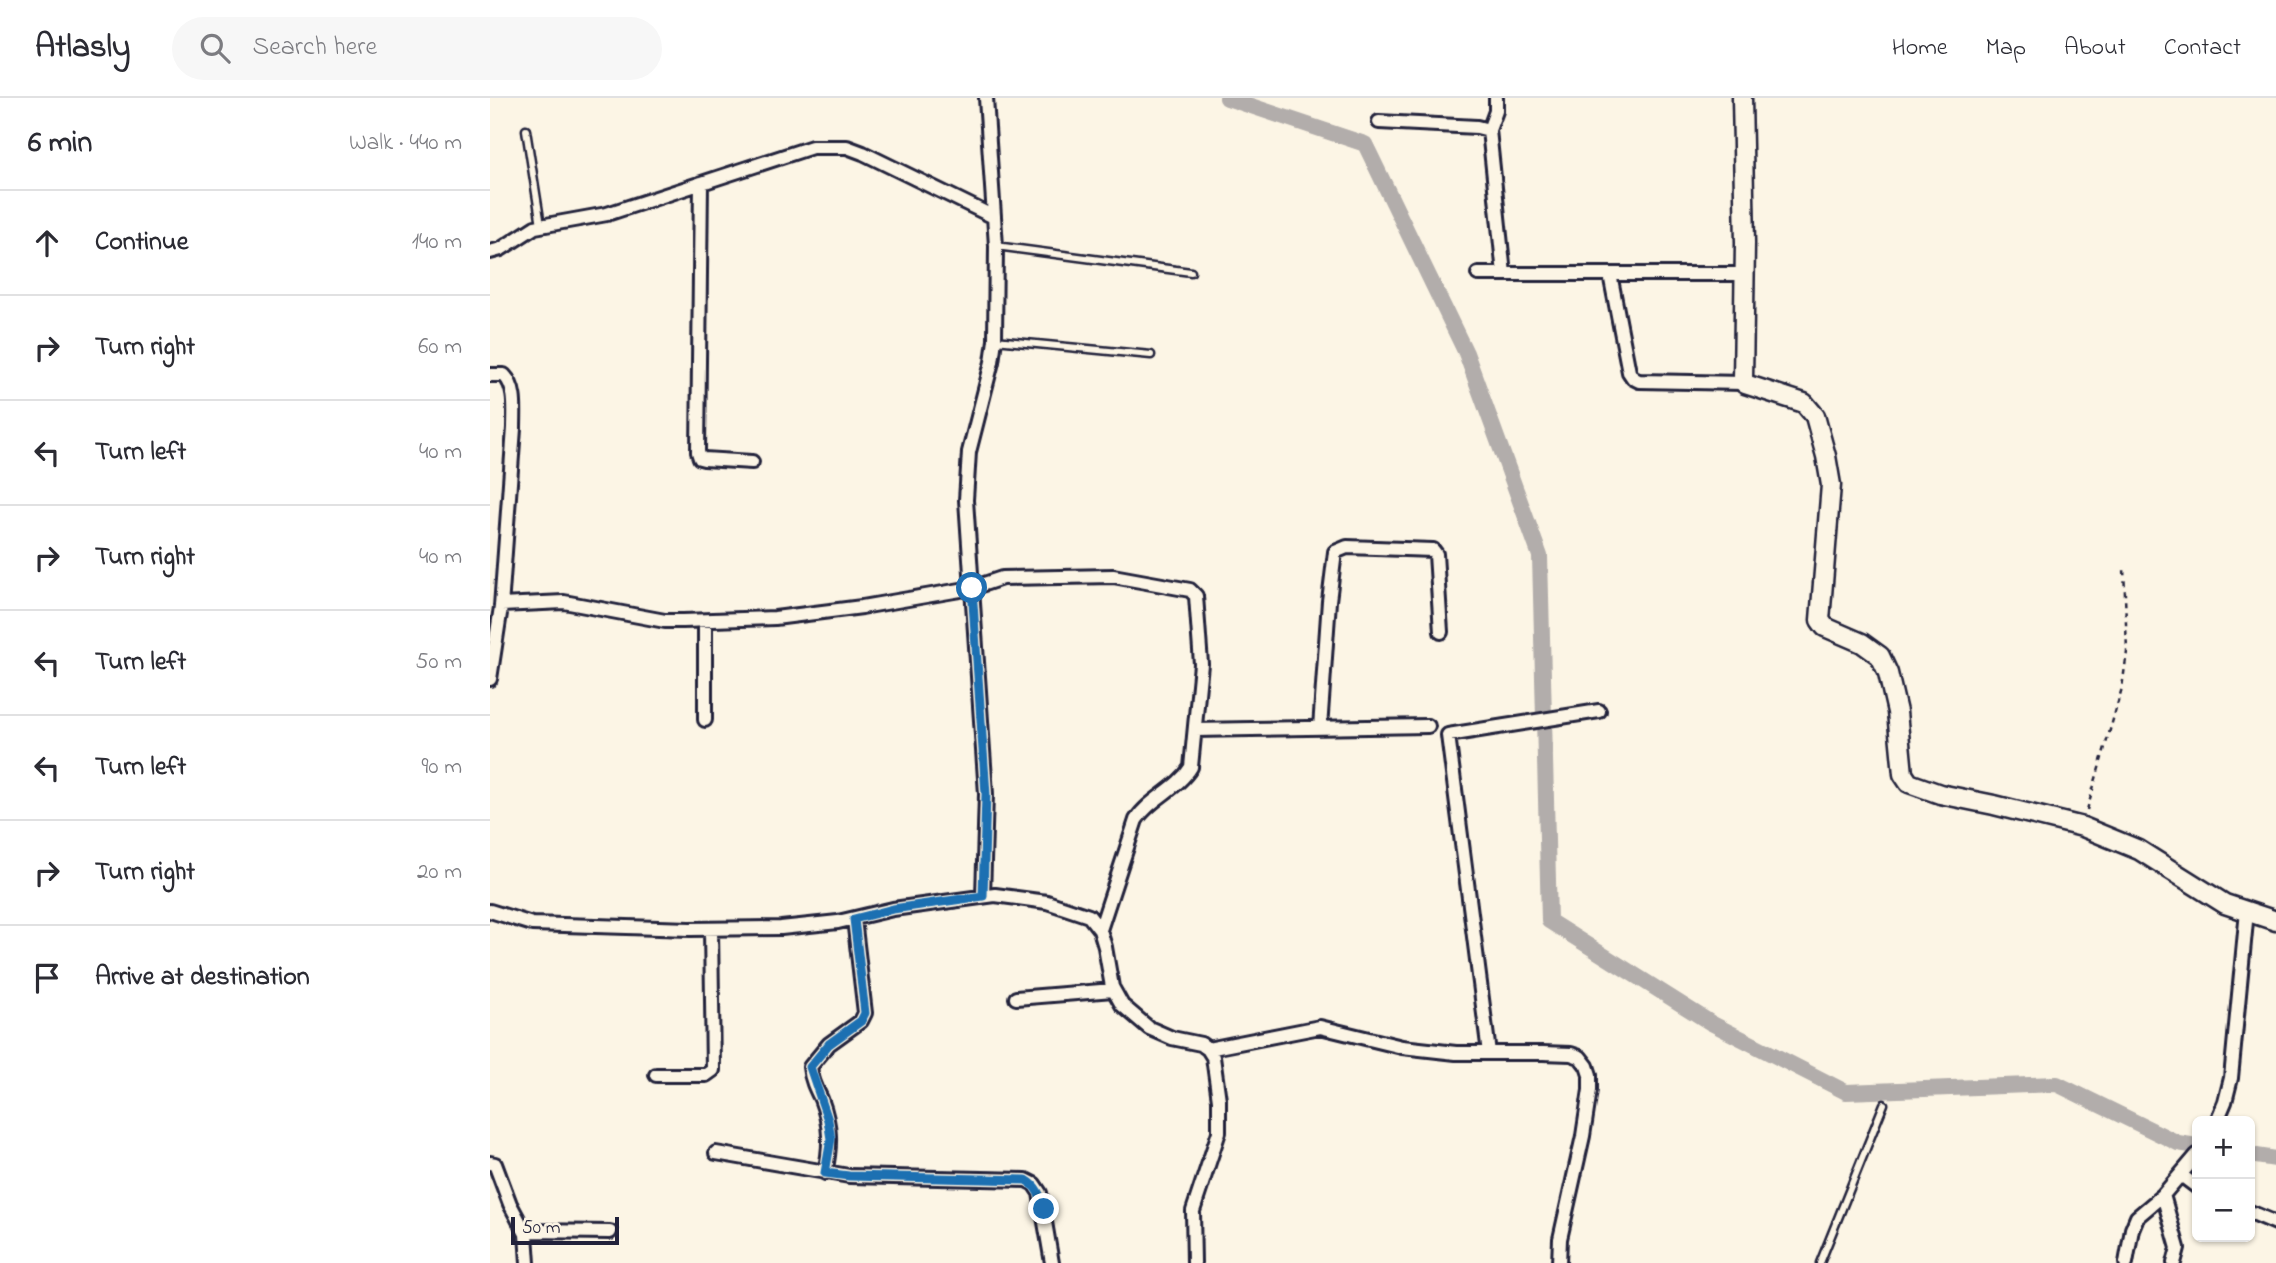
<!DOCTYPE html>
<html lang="en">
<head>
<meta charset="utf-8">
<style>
	body { margin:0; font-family:"Indie Flower",sans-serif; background:#f7f7f7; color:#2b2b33 }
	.controls { position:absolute; right:21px; bottom:21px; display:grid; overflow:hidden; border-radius:10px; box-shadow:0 2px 5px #0004 }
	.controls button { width:63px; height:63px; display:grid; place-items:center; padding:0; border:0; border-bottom:2px solid #e1e1e2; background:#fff; color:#2b2b33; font:35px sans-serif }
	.scale { position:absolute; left:21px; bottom:18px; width:108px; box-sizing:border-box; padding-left:7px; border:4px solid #22223b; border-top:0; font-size:19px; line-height:24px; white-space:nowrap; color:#22223b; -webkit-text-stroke:5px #fcf5e5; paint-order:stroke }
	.stop { position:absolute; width:21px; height:21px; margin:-16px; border:5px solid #1f6fb2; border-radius:50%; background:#fff }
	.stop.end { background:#1f6fb2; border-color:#fff; box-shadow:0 2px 7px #0008 }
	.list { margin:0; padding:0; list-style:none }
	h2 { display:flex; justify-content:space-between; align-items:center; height:91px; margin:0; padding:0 28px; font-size:30px }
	h2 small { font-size:23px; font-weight:400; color:#7c7c81 }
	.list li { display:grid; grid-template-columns:46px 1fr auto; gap:21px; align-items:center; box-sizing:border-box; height:105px; padding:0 28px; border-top:2px solid #e1e1e2 }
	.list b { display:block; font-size:26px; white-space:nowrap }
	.list em { font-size:23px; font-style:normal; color:#7c7c81 }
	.icon { flex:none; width:38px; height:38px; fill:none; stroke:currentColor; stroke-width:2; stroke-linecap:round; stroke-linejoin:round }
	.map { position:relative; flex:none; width:1786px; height:1165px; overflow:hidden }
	header { display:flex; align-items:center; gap:42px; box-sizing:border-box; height:98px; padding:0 35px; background:#fff; border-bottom:2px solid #e1e1e2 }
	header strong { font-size:33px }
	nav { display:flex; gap:38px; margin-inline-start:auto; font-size:24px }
	.search { width:490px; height:63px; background:#f7f7f7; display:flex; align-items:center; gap:18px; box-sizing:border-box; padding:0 24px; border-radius:38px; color:#7c7c81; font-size:26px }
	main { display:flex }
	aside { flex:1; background:#fff }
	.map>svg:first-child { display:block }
</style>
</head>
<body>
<header>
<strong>Atlasly</strong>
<div class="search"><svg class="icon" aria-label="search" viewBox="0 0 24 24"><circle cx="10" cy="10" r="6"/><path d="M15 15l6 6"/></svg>Search here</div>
<nav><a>Home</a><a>Map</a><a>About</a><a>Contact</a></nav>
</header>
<main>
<aside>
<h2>6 min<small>Walk · 440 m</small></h2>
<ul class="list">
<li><svg class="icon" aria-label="ahead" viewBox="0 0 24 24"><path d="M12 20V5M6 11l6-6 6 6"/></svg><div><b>Continue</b></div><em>140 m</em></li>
<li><svg class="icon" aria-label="right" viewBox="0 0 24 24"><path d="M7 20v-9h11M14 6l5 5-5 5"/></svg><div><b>Turn right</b></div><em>60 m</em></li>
<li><svg class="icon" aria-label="left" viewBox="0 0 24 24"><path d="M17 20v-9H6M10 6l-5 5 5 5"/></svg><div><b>Turn left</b></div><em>40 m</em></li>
<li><svg class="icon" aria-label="right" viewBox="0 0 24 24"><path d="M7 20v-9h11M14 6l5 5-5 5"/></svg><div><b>Turn right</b></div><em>40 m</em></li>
<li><svg class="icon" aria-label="left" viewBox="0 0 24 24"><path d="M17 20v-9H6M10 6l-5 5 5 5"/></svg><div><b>Turn left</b></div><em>50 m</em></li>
<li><svg class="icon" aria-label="left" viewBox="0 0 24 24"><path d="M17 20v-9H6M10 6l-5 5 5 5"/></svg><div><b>Turn left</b></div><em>90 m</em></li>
<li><svg class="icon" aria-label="right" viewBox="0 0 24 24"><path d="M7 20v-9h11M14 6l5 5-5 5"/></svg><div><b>Turn right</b></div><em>20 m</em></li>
<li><svg class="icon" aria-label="arrive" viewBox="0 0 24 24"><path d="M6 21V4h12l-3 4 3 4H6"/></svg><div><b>Arrive at destination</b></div></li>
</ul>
</aside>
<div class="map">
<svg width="1786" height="1165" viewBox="0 0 1786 1165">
	<rect width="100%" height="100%" fill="#fcf5e5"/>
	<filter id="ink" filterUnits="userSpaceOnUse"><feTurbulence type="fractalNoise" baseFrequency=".0143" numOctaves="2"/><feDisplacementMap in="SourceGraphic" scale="14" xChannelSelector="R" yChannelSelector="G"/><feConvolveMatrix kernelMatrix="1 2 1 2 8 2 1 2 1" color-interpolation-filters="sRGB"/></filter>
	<g filter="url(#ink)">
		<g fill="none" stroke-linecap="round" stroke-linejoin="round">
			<!-- canal -->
			<path stroke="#b2adab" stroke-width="16" d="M737,0L875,46L976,255L1050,458L1059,823L1221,925L1356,994L1567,986L1688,1045L1707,1048
				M1760,1057L1786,1061"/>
			<defs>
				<path id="lane" d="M36,32L51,127
					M506,148L701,174
					M505,242L661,257
					M1330,1165L1394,1006"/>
				<path id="street" d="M889,24L987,29L999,32L1014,176
					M999,32L1006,13V0
					M211,85L208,354L210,360L214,361L262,364
					M0,154L11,151L45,129L117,116L322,49H357L373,55L504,119
					M988,176H1255
					M1120,176L1139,274L1143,280L1149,283L1254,285
					M0,277H14C27,290 24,313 24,330L11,509L0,581
					M11,507L74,504L175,523H193L285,520L372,509L482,490L512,480L623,478L700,492L706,498L711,566L701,669C688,691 659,701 646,722L610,832
					M215,622V523
					M830,630L839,503L845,454L857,449L943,452L946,456L951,534
					M705,632L938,628
					M493,798L496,696L476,402L479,354L502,264L505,242L506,148L496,0
					M0,813L42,826L200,831L291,830L348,824L403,811L505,797L557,804L599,818L610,832L615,849L622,889L632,907L659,930L682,940L711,946L718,951L723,959L729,1002V1034L703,1113L704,1165
					M526,900L623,892
					M718,951L830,929L912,949L966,955H1053L1081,956L1090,959L1097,968L1100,977V992L1093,1038L1070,1141L1069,1165
					M999,955L958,637L1109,613
					M166,977H216L223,972L221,831
					M1727,1023L1735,1004L1741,980L1757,813
					M226,1055L359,1078L536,1082L544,1086L550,1095L562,1165
					M0,1065L5,1066L20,1106L36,1136
					M335,1075C341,1048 341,1027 331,1001C326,991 321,981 320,969L339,946L371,923L375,915L364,821
					M1691,1077L1707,1089
					M1673,1097L1688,1150L1684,1165
					M1760,1114L1786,1125
					M38,1165L36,1136L38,1133L120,1134
					M1636,1165L1642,1131L1647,1119L1673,1097L1707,1057"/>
				<path id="secondary" d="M1252,0L1255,145L1253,283L1255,286L1314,305L1325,318L1336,358L1341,387L1330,522L1335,529L1372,545L1390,558L1398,575L1407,614L1413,676L1419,685L1450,696L1504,707L1593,729L1649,752L1735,806L1786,823"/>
			</defs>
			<!-- lane casing -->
			<use href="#lane" stroke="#22223b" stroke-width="11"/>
			<!-- street casing -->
			<use href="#street" stroke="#22223b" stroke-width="18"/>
			<!-- secondary casing -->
			<use href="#secondary" stroke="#22223b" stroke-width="23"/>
			<!-- path -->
			<path stroke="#22223b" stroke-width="2.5" stroke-dasharray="5 5" stroke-linecap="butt" d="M1597,712L1632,590L1637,554L1634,469"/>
			<!-- lane -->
			<use href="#lane" stroke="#fcf5e5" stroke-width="6"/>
			<!-- street -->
			<use href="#street" stroke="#fcf5e5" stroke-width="12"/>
			<!-- secondary -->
			<use href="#secondary" stroke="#fcf5e5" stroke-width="18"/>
		</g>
	</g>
	<g fill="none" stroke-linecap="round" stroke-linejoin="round" filter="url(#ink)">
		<!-- route -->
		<path stroke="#1f6fb2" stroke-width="9" d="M482,490L496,696L493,798L403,811L364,821L375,915L371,923L339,946L320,969L338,1022L341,1041L335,1075L359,1078L536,1082C548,1089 550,1098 554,1111"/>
	</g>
</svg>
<div class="controls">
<button>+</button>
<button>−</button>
</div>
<div class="scale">50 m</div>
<div class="stop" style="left:482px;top:490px"></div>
<div class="stop end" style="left:554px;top:1111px"></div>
</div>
</main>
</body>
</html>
